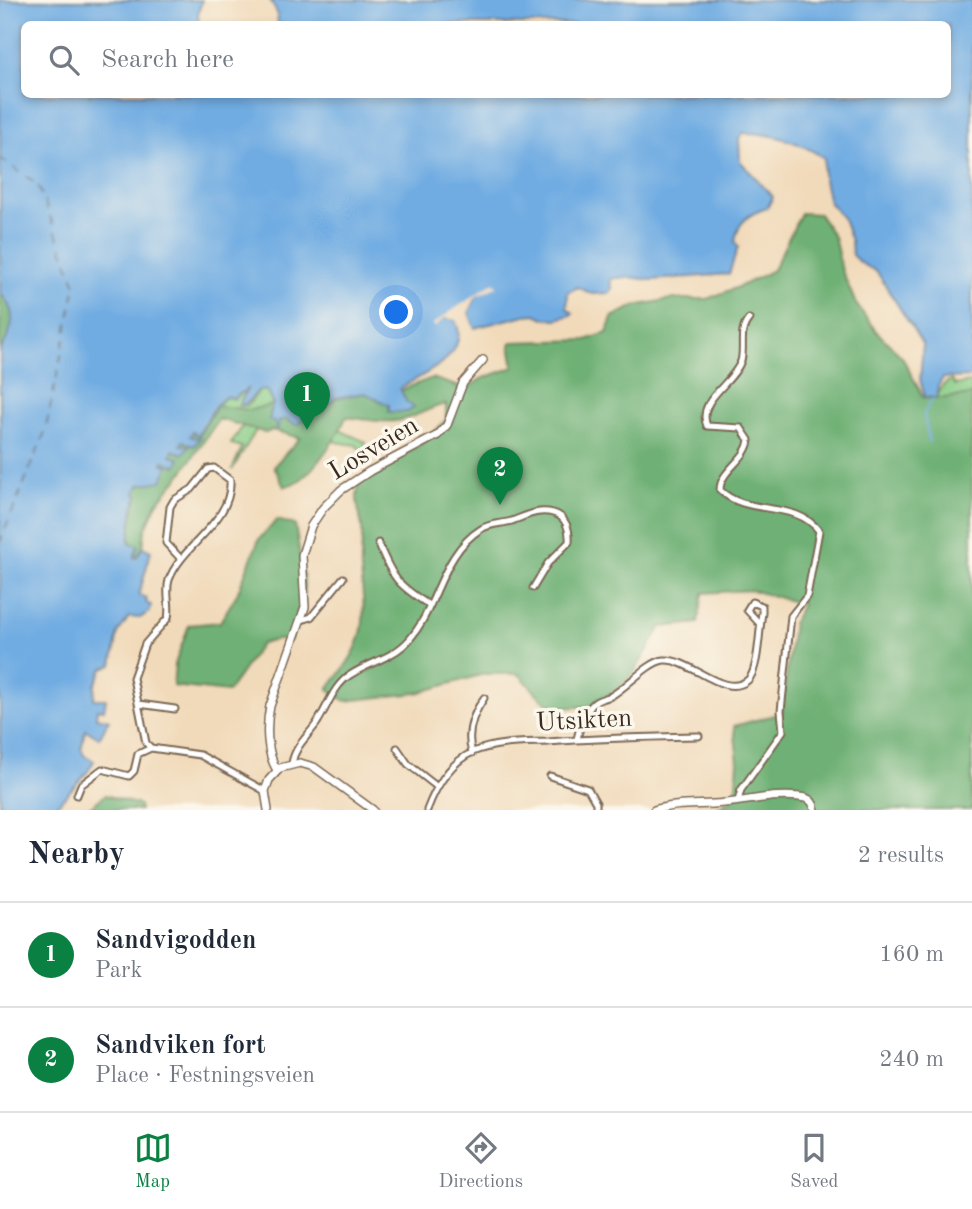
<!DOCTYPE html>
<html lang="en">
<head>
<meta charset="utf-8">
<style>
	body { margin:0; font-family:"Old Standard TT",serif; background:#f6f6f7; color:#1f2937 }
	.you { position:absolute; left:397px; top:313px; width:24px; height:24px; margin:-18px; border:5px solid #fff; border-radius:50%; background:#1a73e8; box-shadow:0 0 0 10px #1a73e833 }
	.badge { display:grid; place-items:center; width:46px; height:46px; border-radius:50%; background:#0b8043; color:#fff; font-size:23px; font-weight:700 }
	.pin { position:absolute; translate:-50% -58px; filter:drop-shadow(0 2px 4px #0008) }
	.pin::after { content:''; position:absolute; top:37px; width:24px; height:21px; background:inherit; clip-path:polygon(0 0,100% 0,50% 100%) }
	.list { margin:0; padding:0; list-style:none }
	h2 { display:flex; justify-content:space-between; align-items:center; height:91px; margin:0; padding:0 28px; font-size:30px }
	h2 small { font-size:23px; font-weight:400; color:#747a83 }
	.list li { display:grid; grid-template-columns:46px 1fr auto; gap:21px; align-items:center; box-sizing:border-box; height:105px; padding:0 28px; border-top:2px solid #e0e1e3 }
	.list b { display:block; font-size:26px; white-space:nowrap }
	.list p { margin:0; font-size:23px; white-space:nowrap; color:#747a83 }
	.list em { font-size:23px; font-style:normal; color:#747a83 }
	.icon { flex:none; width:38px; height:38px; fill:none; stroke:currentColor; stroke-width:2; stroke-linecap:round; stroke-linejoin:round }
	.map { position:relative; flex:none; width:972px; height:810px; overflow:hidden }
	.search { position:absolute; background:#fff; box-shadow:0 4px 10px #0003; left:21px; right:21px; top:21px; height:77px; display:flex; align-items:center; gap:18px; box-sizing:border-box; padding:0 24px; border-radius:10px; color:#747a83; font-size:26px }
	.sheet { height:301px; background:#fff }
	nav { display:flex; justify-content:space-around; align-items:center; box-sizing:border-box; height:98px; border-top:2px solid #e0e1e3; background:#fff; font-size:19px; color:#747a83 }
	nav a { display:grid; justify-items:center; gap:4px }
	nav .on { color:#0b8043 }
	.map>svg:first-child { display:block }
</style>
</head>
<body>
<div class="map">
<svg width="972" height="810" viewBox="0 0 972 810">
	<rect width="100%" height="100%" fill="#fbf7ec"/>
	<filter id="ink" filterUnits="userSpaceOnUse"><feTurbulence type="fractalNoise" baseFrequency=".0143" numOctaves="2"/><feDisplacementMap in="SourceGraphic" scale="14" xChannelSelector="R" yChannelSelector="G"/><feConvolveMatrix kernelMatrix="1 2 1 2 8 2 1 2 1" color-interpolation-filters="sRGB"/></filter>
	<filter id="wash" filterUnits="userSpaceOnUse"><feTurbulence type="fractalNoise" baseFrequency=".00686" numOctaves="4" result="noise"/><feDisplacementMap in="SourceGraphic" scale="28" xChannelSelector="R" yChannelSelector="G"/><feGaussianBlur stdDeviation="1.57" result="paint"/><feColorMatrix in="noise" values="0 0 0 0 0 0 0 0 0 0 0 0 0 0 0 0 0 1.4 0 .05"/><feComposite in="paint" operator="in"/></filter>
	<g filter="url(#wash)">
		<rect width="100%" height="100%" fill="#f1daba"/>
		<!-- green -->
		<path fill="#89cd87" stroke="#627c52" stroke-width="2" d="M952,380L955,385L972,382V448L937,404C938,391 940,385 952,380Z
			M248,389L239,406L248,405L260,390L268,391L272,403L271,409L337,429L366,442L363,453L356,445L336,442L316,432L276,431L258,427L232,470L242,447L231,444L242,427L236,418L212,414L222,400L227,397L234,399Z"/>
		<!-- forest -->
		<path fill="#6eb074" stroke="#546d49" stroke-width="2" d="M801,213L819,214L834,237L842,271L856,304L877,332L902,357L923,397L932,399L972,395V810H713L735,797L738,762L734,726L782,713L793,622L802,604L751,590L703,593L698,623L661,627C640,659 636,684 597,700L596,706C548,709 551,710 519,674H484L417,693L345,701L328,689C367,640 366,631 361,570C360,556 363,541 362,527C360,515 353,495 360,484C368,470 404,456 418,446C428,440 437,429 446,420V404C432,407 421,414 408,418C390,425 364,419 346,417C340,434 315,469 300,480C295,483 289,485 284,487L274,466L300,438L272,430L266,433L219,419L180,476L157,503L145,530L143,548L137,558H134C127,538 131,515 138,495H135L136,490L174,450L183,446L180,445L182,441L194,444L198,441L189,436L193,431L199,436L217,406L249,410L273,405L269,420L274,422L277,428L279,421L284,419L298,424L308,414L323,411L335,398L365,393L389,405V412H408L401,390L432,378L466,389L481,379L514,367L510,344L512,342L586,340L607,333L612,317L635,306L671,299H707L741,286L773,270Z
			M0,293C19,313 13,329 0,351Z
			M277,520L295,525L304,578V608L290,640H275L261,644L228,692L173,686L175,664L189,625L220,622L237,594L259,539Z
			M105,795L139,805L140,810H86Z"/>
		<!-- water -->
		<path fill="#70ace2" stroke="#566b80" stroke-width="2" d="M0,0H202L198,14L199,24H24V94H948V24H278L277,13L270,0H972V377L943,378L938,386L937,398L925,397L920,380L923,345L877,272L859,262L852,255L851,241L843,219L829,202L823,176L824,158C800,142 772,133 743,133L739,138L740,161L773,197L767,208C748,214 738,221 735,242L738,247L729,274L652,280L627,277L610,279L612,288L610,293L592,294L578,287L568,292L567,308L573,313L571,315L557,319L544,318L536,314L525,315L474,328L468,313L476,297L495,283L437,324L445,318L456,320C470,357 425,373 400,388L406,401L414,407L408,412H389V405L365,393L335,398L323,411L308,415L297,425L285,419L279,421L277,430L274,422L269,420L273,403L268,391L259,390C252,395 249,406 239,405L248,388L234,398L227,396C213,404 208,420 199,433L200,437L193,432L190,436L199,439L194,446L183,441L181,445L189,446L183,454L173,450L171,455L180,459L176,466L163,461L162,463L168,466L162,481L139,485L135,494L138,495L133,509L129,543L138,545L134,558L137,557L143,547L151,551L139,595L147,598L146,603L151,605L149,612L140,618L129,617L118,633L112,665L103,668L95,685L94,699H106L104,710L97,709L96,717L109,720L99,738L86,730C83,734 84,742 81,748L84,755L94,761L87,773L52,810H0V351C13,329 19,313 0,293Z"/>
		<!-- pier -->
		<path fill="#f1daba" d="M494,282L497,286L476,297L468,313L475,331L471,329L465,314L469,304L452,316L459,318L464,329L462,335L456,320L445,318L435,327L433,324Z"/>
		<g fill="none" stroke-linecap="round" stroke-linejoin="round">
			<!-- stream -->
			<path stroke="#70ace2" stroke-width="2" d="M929,442L924,414L932,399"/>
			<!-- ferry -->
			<path stroke="#4e5863" stroke-width="2" stroke-dasharray="9 7" stroke-linecap="butt" d="M0,158L38,185L76,285L45,432L0,542"/>
		</g>
	</g>
	<g filter="url(#ink)">
		<g fill="none" stroke-linecap="round" stroke-linejoin="round">
			<defs>
				<path id="street" d="M378,543C394,579 395,583 429,605
					M181,559L166,543L170,507L174,500L192,489L208,469L214,468L230,480C233,522 182,544 169,580C165,592 171,606 168,618L145,644L133,678L146,743L151,748L200,755L265,791
					M302,620L311,617L343,578
					M139,704L175,709
					M577,739C579,729 585,713 592,705C597,699 604,699 611,696C626,688 648,662 664,660C690,658 725,700 748,680C759,670 759,628 762,613V606L752,602L747,610L760,624
					M397,748L408,764L436,786
					M472,753C466,734 473,714 484,698
					M292,763C295,746 308,736 317,723C328,706 333,686 350,675C370,662 393,658 409,640C438,607 441,554 481,529C490,523 501,524 512,521C526,516 537,509 553,513C566,516 570,530 569,542L548,563L533,588
					M550,776L588,789L596,803V810
					M77,795L81,785L102,769L129,776L134,771L138,754L151,748
					M738,801L741,790L783,731L781,711L791,616L807,596L819,531C795,499 747,517 720,490C720,470 747,460 749,440L741,428L707,426C696,400 733,384 741,361C745,347 738,331 749,319
					M427,810C436,786 449,763 473,752C496,742 523,743 548,742C598,738 649,737 699,736"/>
				<path id="secondary" d="M277,770C266,753 266,725 270,706L305,607L302,555L311,526L323,508L341,490L370,471L438,435L447,425L463,383L483,360
					M268,810L265,791L269,780L280,768L300,763L314,767L373,810
					M654,810C673,804 693,805 713,804C741,803 778,792 806,798C812,800 814,804 815,810"/>
			</defs>
			<!-- street casing -->
			<use href="#street" stroke="#7b6855" stroke-width="9"/>
			<!-- secondary casing -->
			<use href="#secondary" stroke="#7b6855" stroke-width="10"/>
			<!-- street -->
			<use href="#street" stroke="#fff" stroke-width="5"/>
			<!-- secondary -->
			<use href="#secondary" stroke="#fff" stroke-width="7"/>
		</g>
	</g>
	<g text-anchor="middle" dominant-baseline="central" stroke-width="7" stroke-linejoin="round" paint-order="stroke">
		<!-- street labels -->
		<g font-size="26" fill="#3b2a1e" stroke="#fbf7ec">
			<text transform="translate(374 449) rotate(-31)">Losveien</text>
			<text transform="translate(584 721) rotate(-3)">Utsikten</text>
		</g>
	</g>
</svg>
<div class="you"></div>
<div class="pin badge" style="left:307px;top:430px">1</div>
<div class="pin badge" style="left:500px;top:505px">2</div>
<div class="search"><svg class="icon" aria-label="search" viewBox="0 0 24 24"><circle cx="10" cy="10" r="6"/><path d="M15 15l6 6"/></svg>Search here</div>
</div>
<section class="sheet">
<h2>Nearby<small>2 results</small></h2>
<ul class="list">
<li><span class="badge">1</span><div><b>Sandvigodden</b><p>Park</p></div><em>160 m</em></li>
<li><span class="badge">2</span><div><b>Sandviken fort</b><p>Place · Festningsveien</p></div><em>240 m</em></li>
</ul>
</section>
<nav>
<a class="on"><svg class="icon" aria-label="map" viewBox="0 0 24 24"><path d="M3 6l6-2 6 2 6-2v14l-6 2-6-2-6 2zM9 4v14M15 6v14"/></svg>Map</a>
<a><svg class="icon" aria-label="directions" viewBox="0 0 24 24"><path d="M12 3l9 9-9 9-9-9zM9 14v-3h6M13 9l2 2-2 2"/></svg>Directions</a>
<a><svg class="icon" aria-label="saved" viewBox="0 0 24 24"><path d="M7 4h10v16l-5-4-5 4z"/></svg>Saved</a>
</nav>
</body>
</html>
